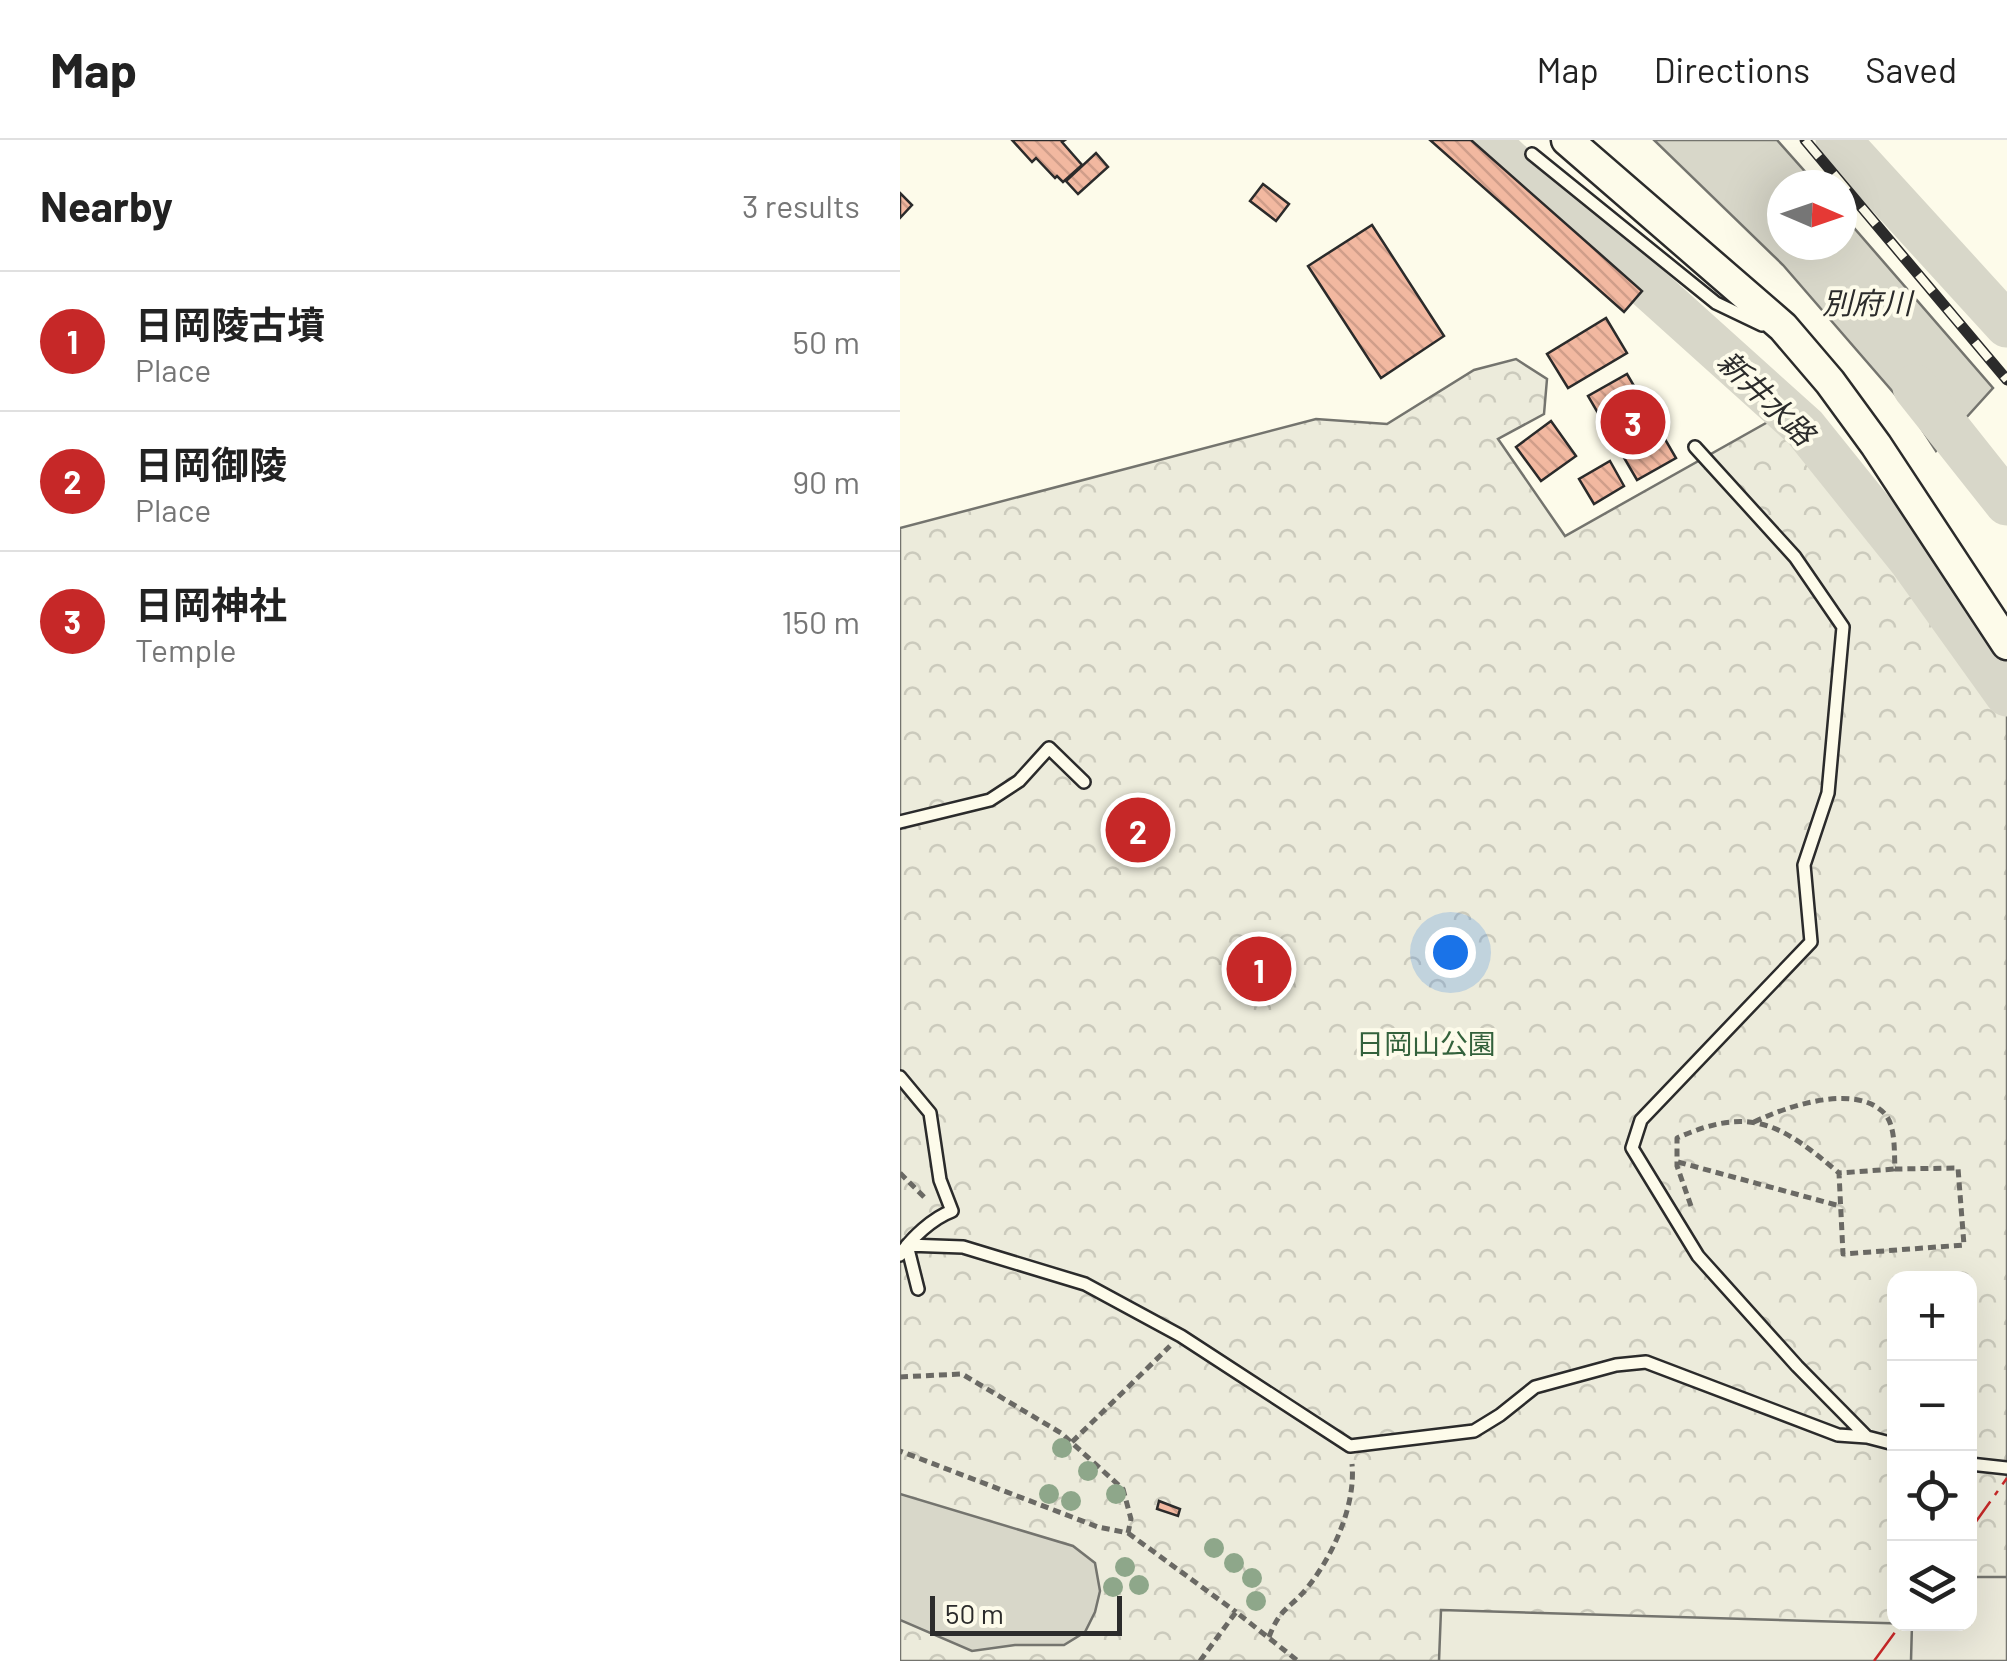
<!DOCTYPE html>
<html lang="en">
<head>
<meta charset="utf-8">
<style>
	body { margin:0; font-family:Barlow,"Noto Sans JP",sans-serif; background:#f6f6f6; color:#222 }
	.controls { position:absolute; right:30px; bottom:30px; display:grid; overflow:hidden; border-radius:20px; box-shadow:0 10px 40px #0002 }
	.controls button { width:90px; height:90px; display:grid; place-items:center; padding:0; border:0; border-bottom:2px solid #e0e0e0; background:#fff; color:#222; font:50px sans-serif }
	.compass { position:absolute; left:867px; top:30px; width:90px; height:90px; border-radius:50%; background:#fff; box-shadow:0 10px 40px #0002; rotate:92deg }
	.scale { position:absolute; left:30px; bottom:25px; width:192px; box-sizing:border-box; padding-left:10px; border:5px solid #2b2b2b; border-top:0; font-size:28px; line-height:35px; white-space:nowrap; color:#2b2b2b; -webkit-text-stroke:8px #fdfbea; paint-order:stroke }
	.you { position:absolute; left:550px; top:812px; width:35px; height:35px; margin:-25px; border:8px solid #fff; border-radius:50%; background:#1a73e8; box-shadow:0 0 0 15px #1a73e833 }
	.badge { display:grid; place-items:center; width:65px; height:65px; border-radius:50%; background:#c62828; color:#fff; font-size:32px; font-weight:700 }
	.pin { position:absolute; translate:-50% -50%; border:5px solid #fff; box-shadow:0 2px 10px #0006 }
	.list { margin:0; padding:0; list-style:none }
	h2 { display:flex; justify-content:space-between; align-items:center; height:130px; margin:0; padding:0 40px; font-size:42px }
	h2 small { font-size:32px; font-weight:400; color:#767676 }
	.list li { display:grid; grid-template-columns:65px 1fr auto; gap:30px; align-items:center; box-sizing:border-box; height:140px; padding:0 40px; border-top:2px solid #e0e0e0 }
	.list b { display:block; font-size:38px; white-space:nowrap }
	.list p { margin:0; font-size:32px; white-space:nowrap; color:#767676 }
	.list em { font-size:32px; font-style:normal; color:#767676 }
	.icon { flex:none; width:55px; height:55px; fill:none; stroke:currentColor; stroke-width:2; stroke-linecap:round; stroke-linejoin:round }
	.map { position:relative; flex:none; width:1107px; height:1521px; overflow:hidden }
	header { display:flex; align-items:center; gap:60px; box-sizing:border-box; height:140px; padding:0 50px; background:#fff; border-bottom:2px solid #e0e0e0 }
	header strong { font-size:48px }
	nav { display:flex; gap:55px; margin-inline-start:auto; font-size:35px }
	main { display:flex }
	aside { flex:1; background:#fff }
	.map>svg:first-child { display:block }
</style>
</head>
<body>
<header>
<strong>Map</strong>
<nav><a>Map</a><a>Directions</a><a>Saved</a></nav>
</header>
<main>
<aside>
<h2>Nearby<small>3 results</small></h2>
<ul class="list">
<li><span class="badge">1</span><div><b>日岡陵古墳</b><p>Place</p></div><em>50 m</em></li>
<li><span class="badge">2</span><div><b>日岡御陵</b><p>Place</p></div><em>90 m</em></li>
<li><span class="badge">3</span><div><b>日岡神社</b><p>Temple</p></div><em>150 m</em></li>
</ul>
</aside>
<div class="map">
<svg width="1107" height="1521" viewBox="0 0 1107 1521">
	<defs>
		<pattern id="park-crowns" width="20" height="18" patternUnits="userSpaceOnUse" patternTransform="scale(2.5)"><rect width="20" height="18" fill="#ecebdb"/><path d="M2 6a3 3 0 1 1 6 0M12 15a3 3 0 1 1 6 0" fill="none" stroke="#cbcabc"/></pattern>
		<pattern id="building-back-hatch" width="6" height="6" patternUnits="userSpaceOnUse" patternTransform="scale(2.5)"><rect width="6" height="6" fill="#f2b8a0"/><path d="M-1 5l2 2M0 0l6 6M5-1l2 2" fill="none" stroke="#d09e8a"/></pattern>
	</defs>
	<rect width="100%" height="100%" fill="#fdfbea"/>
	<!-- park -->
	<path fill="url(#park-crowns)" stroke="#74746e" stroke-width="2.5" fill-rule="evenodd" d="M616,219L647,239L644,274L598,299L665,396L882,274L910,299L995,406L1107,566V1521H0V388L416,279L487,284L574,230ZM994,1138H1070V1484H994Z"/>
	<!-- garden -->
	<path fill="#ecebdb" stroke="#74746e" stroke-width="2.5" d="M541,1470L1016,1484L1015,1521H539Z"/>
	<!-- parking -->
	<path fill="#eceadb" stroke="#74746e" stroke-width="2.5" d="M1070,1437H1107V1521H1011L1012,1484H1070Z"/>
	<!-- water -->
	<path fill="#d8d7c9" stroke="#74746e" stroke-width="2.5" d="M754,0H877L917,45H882V105H942V74L1093,248L1036,311L1012,274L883,125Z
		M0,1354L173,1406L195,1423L200,1451L195,1472L185,1492L164,1505H115L72,1511L0,1480Z"/>
	<g fill="none" stroke-linecap="round" stroke-linejoin="round">
		<!-- stream -->
		<path stroke="#d8d7c9" stroke-width="8" d="M959,0L1107,160"/>
		<!-- river -->
		<path stroke="#d8d7c9" stroke-width="45" d="M585,0L905,288L1011,420L1107,554
			M938,0L1107,185
			M1015,247L1107,363"/>
	</g>
	<!-- building -->
	<path fill="url(#building-back-hatch)" stroke="#2b2b2b" stroke-width="2.5" d="M112,0H165L162,2L182,25L163,42L157,36L155,38L136,18L132,22Z
		M530,0H571L742,151L724,172Z
		M196,13L208,27L178,54L166,41Z
		M363,44L389,64L376,81L350,61Z
		M0,53L12,65L0,78Z
		M472,85L544,196L481,238L408,126Z
		M706,178L727,213L668,248L647,214Z
		M727,234L776,318L737,340L688,256Z
		M651,281L676,316L641,341L616,307Z
		M710,321L724,346L694,364L679,339Z
		M259,1361L280,1369L278,1376L257,1369Z"/>
	<g fill="none" stroke-linecap="round" stroke-linejoin="round">
		<defs>
			<path id="service" d="M632,14L816,163L862,185
				M795,307L895,417L943,487L928,653L904,725L911,802L741,980L732,1008L798,1116L897,1226L967,1297
				M0,682L90,660L119,641L149,608L184,642
				M0,937L30,973L40,1040L52,1071C33,1078 11,1098 0,1115
				M18,1149L7,1105L63,1107L185,1144L281,1196L450,1306L574,1291L600,1275L635,1247L716,1225L746,1222L938,1295L967,1297L994,1304
				M1070,1324L1107,1328"/>
			<path id="tertiary" d="M667,0L883,187L930,242L976,305L1107,504"/>
		</defs>
		<!-- service casing -->
		<use href="#service" stroke="#2b2b2b" stroke-width="16"/>
		<!-- tertiary casing -->
		<use href="#tertiary" stroke="#2b2b2b" stroke-width="35"/>
		<!-- path -->
		<path stroke="#6a6964" stroke-width="5" stroke-dasharray="8 5" stroke-linecap="butt" d="M854,982C885,967 956,942 985,974C996,987 994,1013 995,1029L1058,1028L1064,1105L943,1114L939,1033L995,1029
			M778,1022L940,1066
			M0,1033L26,1059
			M791,1066L777,1026V998C851,965 881,984 939,1033
			M0,1237L62,1234L161,1293L223,1349L231,1379L228,1393L198,1387L0,1311
			M172,1302L270,1206
			M228,1393L336,1472
			M369,1497C381,1466 389,1470 407,1448C433,1416 456,1365 452,1324
			M300,1521L336,1472L398,1521"/>
		<!-- service -->
		<use href="#service" stroke="#fdfbea" stroke-width="11"/>
		<!-- tertiary -->
		<use href="#tertiary" stroke="#fdfbea" stroke-width="30"/>
		<defs>
			<path id="rail" d="M905,0L1107,240"/>
		</defs>
		<!-- rail casing -->
		<use href="#rail" stroke="#2b2b2b" stroke-width="11"/>
		<!-- rail -->
		<use href="#rail" stroke="#fdfbea" stroke-width="8" stroke-dasharray="22" stroke-linecap="butt"/>
		<!-- power -->
		<path stroke="#c62828" stroke-width="2.5" stroke-dasharray="35 8 5 8" stroke-linecap="butt" d="M1070,1390L1107,1338
			M974,1521L1001,1484"/>
	</g>
	<!-- trees -->
	<g fill="#8ea78a">
		<circle cx="162" cy="1308" r="10"/>
		<circle cx="188" cy="1331" r="10"/>
		<circle cx="149" cy="1354" r="10"/>
		<circle cx="216" cy="1354" r="10"/>
		<circle cx="171" cy="1361" r="10"/>
		<circle cx="314" cy="1408" r="10"/>
		<circle cx="334" cy="1423" r="10"/>
		<circle cx="225" cy="1427" r="10"/>
		<circle cx="352" cy="1438" r="10"/>
		<circle cx="239" cy="1445" r="10"/>
		<circle cx="213" cy="1447" r="10"/>
		<circle cx="356" cy="1461" r="10"/>
	</g>
	<g text-anchor="middle" dominant-baseline="central" stroke-width="8" stroke-linejoin="round" paint-order="stroke">
		<!-- park labels -->
		<g font-size="28" fill="#34623c" stroke="#fdfbea">
			<text x="526" y="903">日岡山公園</text>
		</g>
		<!-- water labels -->
		<g font-size="30" font-style="italic" fill="#2b2b2b" stroke="#fdfbea">
			<text x="967" y="162">別府川</text>
			<text transform="translate(867 257) rotate(44)">新井水路</text>
		</g>
	</g>
</svg>
<div class="controls">
<button>+</button>
<button>−</button>
<button><svg class="icon" aria-label="locate" viewBox="0 0 24 24"><circle cx="12" cy="12" r="6"/><path d="M12 2v4M12 18v4M2 12h4M18 12h4"/></svg></button>
<button><svg class="icon" aria-label="layers" viewBox="0 0 24 24"><path d="M12 4l9 5-9 5-9-5zM3 14l9 5 9-5"/></svg></button>
</div>
<svg class="compass" viewBox="-18 -18 36 36"><path d="M0-13l5 13h-10z" fill="#e53935"/><path d="M0 13l5-13h-10z" fill="#767676"/></svg>
<div class="scale">50 m</div>
<div class="you"></div>
<div class="pin badge" style="left:359px;top:829px">1</div>
<div class="pin badge" style="left:238px;top:690px">2</div>
<div class="pin badge" style="left:733px;top:282px">3</div>
</div>
</main>
</body>
</html>
